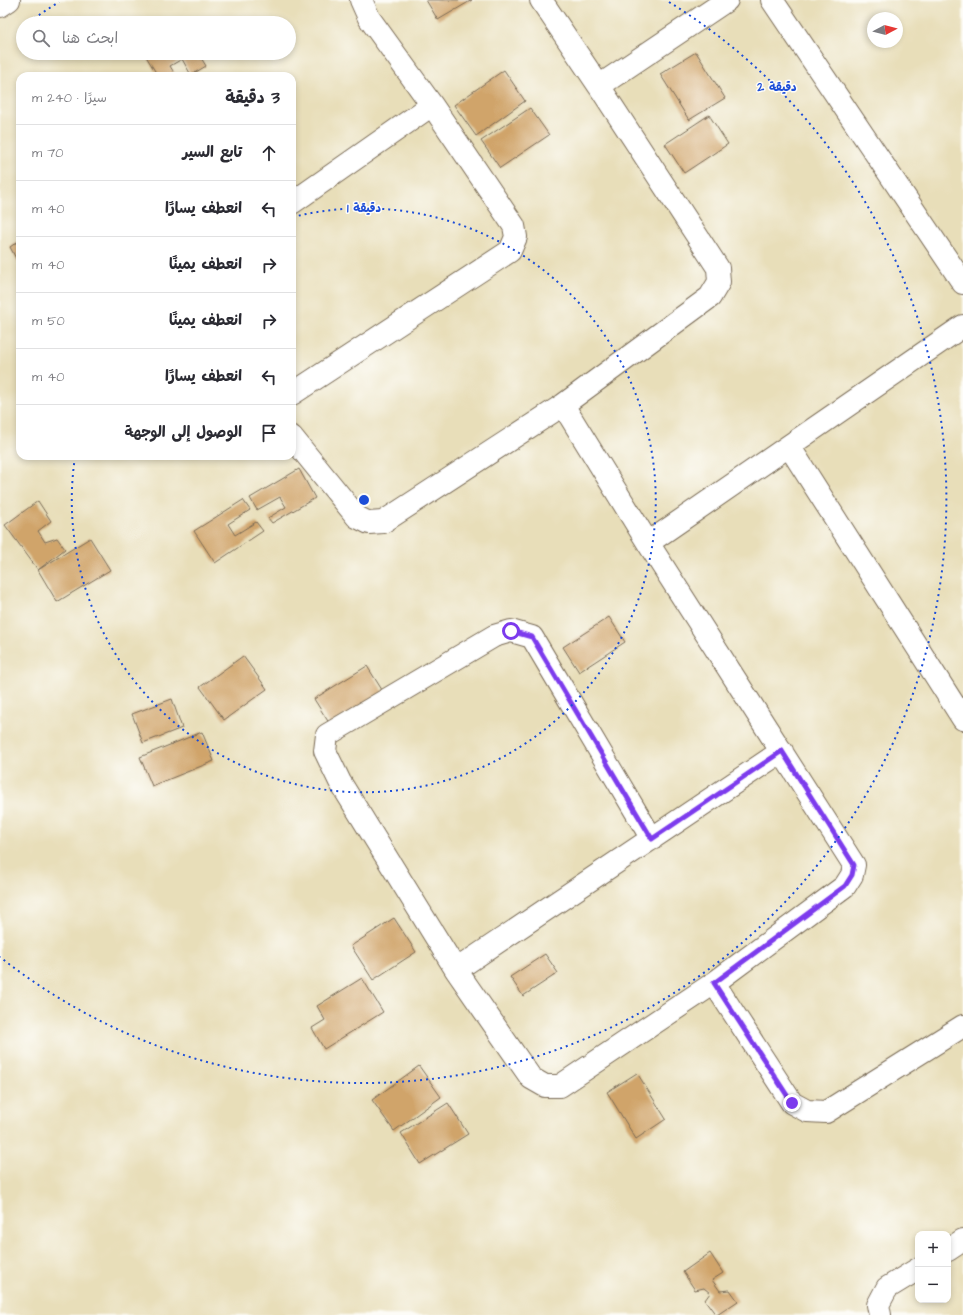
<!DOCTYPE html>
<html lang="ar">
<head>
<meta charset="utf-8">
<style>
	body { margin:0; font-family:"Architects Daughter","Playpen Sans Arabic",sans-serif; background:#f7f7f7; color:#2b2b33; direction:rtl }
	.controls { position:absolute; right:12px; bottom:12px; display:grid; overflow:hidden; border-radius:8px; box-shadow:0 2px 6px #0003 }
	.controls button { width:36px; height:36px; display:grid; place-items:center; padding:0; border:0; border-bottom:1px solid #e1e1e2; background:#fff; color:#2b2b33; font:20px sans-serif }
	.compass { position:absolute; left:867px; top:12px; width:36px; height:36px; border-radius:50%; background:#fff; box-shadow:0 2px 6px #0003; rotate:83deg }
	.stop { position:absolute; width:12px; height:12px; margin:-9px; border:3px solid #7c3aed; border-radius:50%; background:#fff }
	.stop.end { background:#7c3aed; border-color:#fff; box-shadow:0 1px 4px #0008 }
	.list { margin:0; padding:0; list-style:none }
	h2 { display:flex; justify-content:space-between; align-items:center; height:52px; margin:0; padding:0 16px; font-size:17px }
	h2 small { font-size:13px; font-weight:400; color:#7c7c81 }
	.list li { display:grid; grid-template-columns:26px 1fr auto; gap:12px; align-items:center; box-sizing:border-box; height:56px; padding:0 16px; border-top:1px solid #e1e1e2 }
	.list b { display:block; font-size:15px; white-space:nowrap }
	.list em { font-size:13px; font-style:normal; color:#7c7c81 }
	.icon { flex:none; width:22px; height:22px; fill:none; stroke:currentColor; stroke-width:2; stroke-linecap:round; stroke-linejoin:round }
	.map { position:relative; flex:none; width:963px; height:1315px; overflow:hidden; direction:ltr }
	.search { position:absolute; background:#fff; box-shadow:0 2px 6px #0003; left:16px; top:16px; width:280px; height:44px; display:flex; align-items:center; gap:10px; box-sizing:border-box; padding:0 14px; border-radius:22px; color:#7c7c81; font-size:15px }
	.panel { position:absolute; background:#fff; box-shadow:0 2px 6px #0003; left:16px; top:72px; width:280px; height:388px; border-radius:12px; direction:rtl }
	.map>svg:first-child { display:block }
</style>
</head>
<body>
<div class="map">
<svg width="963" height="1315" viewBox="0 0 963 1315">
	<rect width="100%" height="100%" fill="#fdfcf7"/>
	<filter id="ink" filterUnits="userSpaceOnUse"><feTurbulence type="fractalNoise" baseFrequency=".025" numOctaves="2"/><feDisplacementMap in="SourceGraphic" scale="8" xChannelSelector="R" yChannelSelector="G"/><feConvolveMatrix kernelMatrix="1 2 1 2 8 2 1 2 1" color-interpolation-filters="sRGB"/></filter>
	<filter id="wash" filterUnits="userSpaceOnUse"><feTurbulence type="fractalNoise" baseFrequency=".012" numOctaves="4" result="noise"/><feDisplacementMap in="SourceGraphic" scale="16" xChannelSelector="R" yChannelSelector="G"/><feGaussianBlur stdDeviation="0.9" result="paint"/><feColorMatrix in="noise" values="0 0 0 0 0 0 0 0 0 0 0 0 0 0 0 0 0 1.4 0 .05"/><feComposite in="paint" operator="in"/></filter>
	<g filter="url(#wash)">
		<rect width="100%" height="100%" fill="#e8deb9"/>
		<g id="blocks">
			<!-- building -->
			<path fill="#d0a46a" d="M426,0H472L438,20Z
				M696,52L725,98L689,120L660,74Z
				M144,53H198L206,66L191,75L182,59L170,66L176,76H158Z
				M504,70L525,101L476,136L454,105Z
				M530,108L549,135L500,168L481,141Z
				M709,115L728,144L684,173L665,144Z
				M20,240V266L10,247Z
				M299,469L315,498L272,523L268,518L286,507L280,497L257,510L250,498Z
				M243,500L250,510L228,524L235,535L256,522L263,531L215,563L194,531Z
				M38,501L51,521L38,531L45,542L57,538L65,549L38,570L5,525Z
				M90,538L110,570L57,602L38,570Z
				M609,617L625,642L579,672L563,647Z
				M243,656L267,689L224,720L200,687Z
				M367,666L384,693L331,726L314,699Z
				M172,699L182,728L143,743L132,714Z
				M202,732L214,761L152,786L140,757Z
				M394,918L416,952L373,980L351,946Z
				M545,954L558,973L523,996L510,977Z
				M362,978L383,1012L324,1049L312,1028L325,1020L317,1006Z
				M419,1066L441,1097L394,1131L372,1100Z
				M637,1073L666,1119L636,1139L607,1092Z
				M448,1103L468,1134L420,1164L401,1133Z
				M710,1253L723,1273L712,1280L720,1291L730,1290L738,1301L717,1315H716L705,1300L710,1293L704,1288L695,1290L683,1272Z"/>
		</g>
	</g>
	<g filter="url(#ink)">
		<use href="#blocks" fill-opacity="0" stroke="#786954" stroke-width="1"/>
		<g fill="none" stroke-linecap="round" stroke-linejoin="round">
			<defs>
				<path id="minor" d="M541,0L599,86
					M727,0L599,86L718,268L719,282L710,297L563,405L648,543L963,326
					M772,0L963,283
					M0,6L9,0
					M292,203L432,105
					M292,394L510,251L516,237L514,226L432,105L369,18L361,0
					M292,437L357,517L369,523L383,522L563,405
					M789,446L963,719
					M648,543L854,865L852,875L845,886L714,983L560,1086H545L531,1078L456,970L782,751
					M456,970L340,782L325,751L327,735L494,636L511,631L532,637L652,839
					M714,983L792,1103L807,1111L826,1112L963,1026
					M948,1250L963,1240
					M880,1315L878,1305L887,1288L918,1269"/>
			</defs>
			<!-- minor casing -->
			<use href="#minor" stroke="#786954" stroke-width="24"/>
			<!-- minor -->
			<use href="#minor" stroke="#fff" stroke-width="22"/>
		</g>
	</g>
	<g fill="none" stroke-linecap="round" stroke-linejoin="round" filter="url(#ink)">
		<!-- route -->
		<path stroke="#7c3aed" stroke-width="5" d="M511,631L532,637L652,839L782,751L854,865L852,875L845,886L714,983L792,1103"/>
	</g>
	<!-- distance rings -->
	<g fill="none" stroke="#1d4ed8" stroke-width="2" stroke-dasharray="2 4">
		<path d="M293 217A292 292 0 1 1 75 457"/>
		<path d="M29 22A584 584 0 0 1 59 2M669 2A584 584 0 1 1 0 957"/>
	</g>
	<circle cx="364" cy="500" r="6" fill="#1d4ed8" stroke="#fdfcf7" stroke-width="2"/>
	<g font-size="12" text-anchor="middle" font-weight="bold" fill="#1d4ed8" stroke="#fdfcf7" stroke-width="3" stroke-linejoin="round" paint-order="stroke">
		<text x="777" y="91">2 دقيقة</text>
		<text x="364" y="212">1 دقيقة</text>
	</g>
</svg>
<div class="controls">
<button>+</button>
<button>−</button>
</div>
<svg class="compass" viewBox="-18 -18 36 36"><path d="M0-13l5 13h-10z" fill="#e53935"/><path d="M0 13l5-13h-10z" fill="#7c7c81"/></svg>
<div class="stop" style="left:511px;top:631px"></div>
<div class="stop end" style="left:792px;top:1103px"></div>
<div class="search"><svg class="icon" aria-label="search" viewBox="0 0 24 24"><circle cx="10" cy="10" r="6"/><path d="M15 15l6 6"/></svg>ابحث هنا</div>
<section class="panel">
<h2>3 دقيقة<small>سيرًا · 240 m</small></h2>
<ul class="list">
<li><svg class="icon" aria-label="ahead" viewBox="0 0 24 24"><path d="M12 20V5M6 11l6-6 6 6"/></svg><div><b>تابع السير</b></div><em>70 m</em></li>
<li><svg class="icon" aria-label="left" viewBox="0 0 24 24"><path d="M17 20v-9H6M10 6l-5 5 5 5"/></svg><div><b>انعطف يسارًا</b></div><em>40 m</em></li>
<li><svg class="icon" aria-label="right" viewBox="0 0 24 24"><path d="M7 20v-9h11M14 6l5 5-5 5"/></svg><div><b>انعطف يمينًا</b></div><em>40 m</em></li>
<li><svg class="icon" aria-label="right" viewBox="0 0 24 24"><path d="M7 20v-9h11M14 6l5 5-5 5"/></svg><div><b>انعطف يمينًا</b></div><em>50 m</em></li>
<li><svg class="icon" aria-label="left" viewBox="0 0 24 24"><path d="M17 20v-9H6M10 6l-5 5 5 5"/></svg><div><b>انعطف يسارًا</b></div><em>40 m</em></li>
<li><svg class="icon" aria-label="arrive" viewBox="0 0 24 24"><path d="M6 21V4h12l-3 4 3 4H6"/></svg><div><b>الوصول إلى الوجهة</b></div></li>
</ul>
</section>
</div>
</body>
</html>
